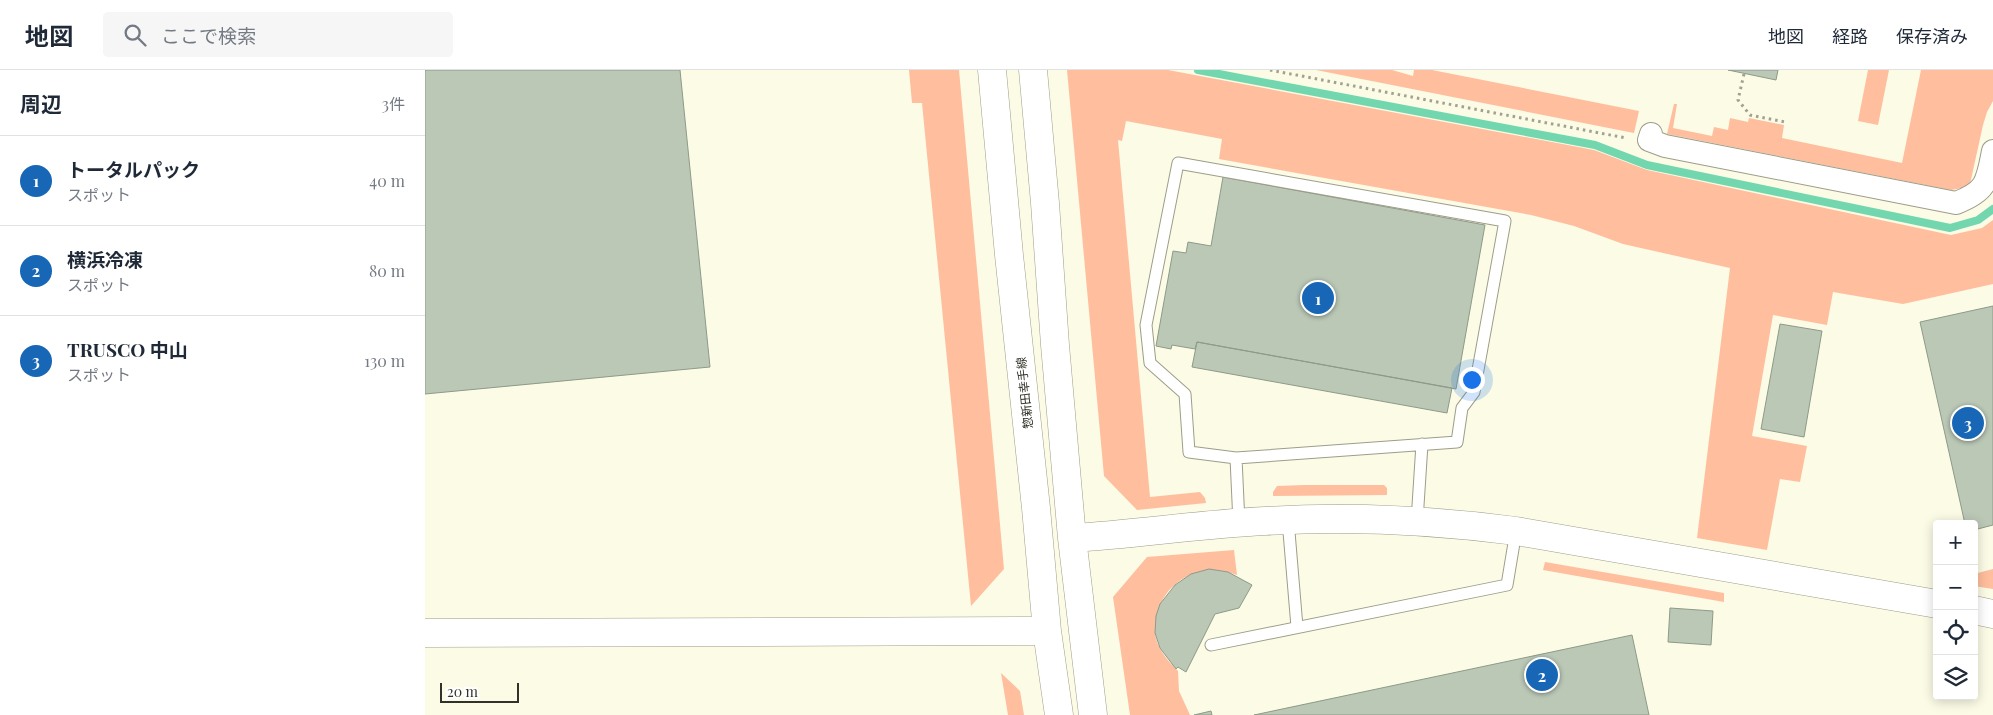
<!DOCTYPE html>
<html lang="ja">
<head>
<meta charset="utf-8">
<style>
	body { margin:0; font-family:"Playfair Display","Noto Sans JP",serif; background:#f6f6f7; color:#1f2937 }
	.controls { position:absolute; right:15px; bottom:15px; display:grid; overflow:hidden; border-radius:5px; box-shadow:0 2px 12px #0003 }
	.controls button { width:45px; height:45px; display:grid; place-items:center; padding:0; border:0; border-bottom:1px solid #e0e1e3; background:#fff; color:#1f2937; font:25px sans-serif }
	.scale { position:absolute; left:15px; bottom:12px; width:79px; box-sizing:border-box; padding-left:5px; border:2px solid #32322a; border-top:0; font-size:14px; line-height:18px; white-space:nowrap; color:#32322a; -webkit-text-stroke:4px #fff; paint-order:stroke }
	.you { position:absolute; left:1046px; top:309px; width:18px; height:18px; margin:-12px; border:4px solid #fff; border-radius:50%; background:#1a73e8; box-shadow:0 0 0 8px #1a73e833 }
	.badge { display:grid; place-items:center; width:32px; height:32px; border-radius:50%; background:#1767b6; color:#fff; font-size:16px; font-weight:700 }
	.pin { position:absolute; translate:-50% -50%; border:2px solid #fff; box-shadow:0 1px 5px #0006 }
	.list { margin:0; padding:0; list-style:none }
	h2 { display:flex; justify-content:space-between; align-items:center; height:65px; margin:0; padding:0 20px; font-size:21px }
	h2 small { font-size:16px; font-weight:400; color:#747a83 }
	.list li { display:grid; grid-template-columns:32px 1fr auto; gap:15px; align-items:center; box-sizing:border-box; height:90px; padding:0 20px; border-top:1px solid #e0e1e3 }
	.list b { display:block; font-size:19px; white-space:nowrap }
	.list p { margin:0; font-size:16px; white-space:nowrap; color:#747a83 }
	.list em { font-size:16px; font-style:normal; color:#747a83 }
	.icon { flex:none; width:28px; height:28px; fill:none; stroke:currentColor; stroke-width:2; stroke-linecap:round; stroke-linejoin:round }
	.map { position:relative; flex:none; width:1568px; height:645px; overflow:hidden }
	header { display:flex; align-items:center; gap:30px; box-sizing:border-box; height:70px; padding:0 25px; background:#fff; border-bottom:1px solid #e0e1e3 }
	header strong { font-size:24px }
	nav { display:flex; gap:28px; margin-inline-start:auto; font-size:18px }
	.search { width:350px; height:45px; background:#f6f6f7; display:flex; align-items:center; gap:12px; box-sizing:border-box; padding:0 18px; border-radius:5px; color:#747a83; font-size:19px }
	main { display:flex }
	aside { flex:1; background:#fff }
	.map>svg:first-child { display:block }
</style>
</head>
<body>
<header>
<strong>地図</strong>
<div class="search"><svg class="icon" aria-label="search" viewBox="0 0 24 24"><circle cx="10" cy="10" r="6"/><path d="M15 15l6 6"/></svg>ここで検索</div>
<nav><a>地図</a><a>経路</a><a>保存済み</a></nav>
</header>
<main>
<aside>
<h2>周辺<small>3件</small></h2>
<ul class="list">
<li><span class="badge">1</span><div><b>トータルパック</b><p>スポット</p></div><em>40 m</em></li>
<li><span class="badge">2</span><div><b>横浜冷凍</b><p>スポット</p></div><em>80 m</em></li>
<li><span class="badge">3</span><div><b>TRUSCO 中山</b><p>スポット</p></div><em>130 m</em></li>
</ul>
</aside>
<div class="map">
<svg width="1568" height="645" viewBox="0 0 1568 645">
	<rect width="100%" height="100%" fill="#fbfbe6"/>
	<!-- green -->
	<path fill="#ffbe9d" d="M484,0H534L579,499L546,536L497,33H487Z
		M642,0H743L1169,80L1222,100L1526,165L1557,158L1568,150V214L1478,234L1408,222L1402,255L1348,245L1327,366L1382,376L1375,412L1355,409L1342,480L1272,468L1305,198L1198,174L1149,156L1106,145L794,89L797,69L701,51L697,71L693,70L725,427L775,422L780,428L781,433L712,440L679,406Z
		M891,0H967L988,6L989,0H1007L1214,41L1209,63Z
		M1443,0H1464L1453,55L1433,51Z
		M1496,0H1568V31L1562,42L1558,55L1545,114L1538,118L1526,120L1242,64L1249,34H1252L1248,58L1287,66L1289,57L1303,60L1305,48L1323,52L1324,48L1359,55L1357,68L1477,93Z
		M880,415H959L962,418V425L848,426V422L852,416Z
		M809,480L812,505C770,489 729,517 730,562C731,578 743,591 753,601L754,621L765,645H705L688,527L722,487Z
		M1120,492L1299,523V532L1118,500Z
		M1568,499V519L1549,516V504Z
		M576,603L595,621L599,645H583Z"/>
	<g fill="none" stroke-linecap="round" stroke-linejoin="round">
		<!-- stream -->
		<path stroke="#72d7ae" stroke-width="8" d="M773,0L1170,75L1222,95L1525,158L1553,150L1568,139"/>
	</g>
	<!-- building -->
	<path fill="#bbc8b6" stroke="#8e9a89" d="M0,0H255L285,297L0,324Z
		M1303,0H1353L1351,10Z
		M798,107L1060,155L1031,319L772,272L770,279L747,275L746,279L731,276L748,181L761,183L763,172L786,176Z
		M1568,236V455L1549,460V454H1540L1495,252Z
		M1355,254L1397,261L1379,367L1336,359Z
		M772,272L1027,318L1022,343L767,297Z
		M784,499L803,502L827,515L814,538L790,544L761,602L753,597L751,599L735,578L730,563L731,546L735,534L750,515L766,504Z
		M1245,538L1288,541L1286,575L1243,572Z
		M1207,565L1224,645H829Z
		M786,641L787,645H769Z"/>
	<g fill="none" stroke-linecap="round" stroke-linejoin="round">
		<defs>
			<path id="lane" d="M811,388L1032,372L1037,338L1049,322L1080,151L753,93L721,255L725,293L760,324L764,382L811,388L814,453
				M863,450L872,557
				M992,451L997,374
				M786,575L1082,515L1091,461"/>
			<path id="street" d="M1226,64L1224,70L1240,76L1531,133C1562,121 1562,112 1568,81"/>
			<path id="secondary" d="M567,0L584,185L611,438L622,561L634,645
				M608,0L620,133L630,275L647,468L668,645
				M647,468C712,464 776,454 840,451C924,446 1008,450 1091,461L1512,534
				M1549,540L1568,544
				M0,563L622,561"/>
		</defs>
		<!-- lane casing -->
		<use href="#lane" stroke="#9d9d8a" stroke-width="13"/>
		<!-- street casing -->
		<use href="#street" stroke="#9d9d8a" stroke-width="24"/>
		<!-- secondary casing -->
		<use href="#secondary" stroke="#9d9d8a" stroke-width="29"/>
		<!-- path -->
		<path stroke="#a1a191" stroke-width="3" stroke-dasharray="2.5 4" stroke-linecap="butt" d="M845,0L1201,68
			M1319,4L1313,30L1325,45L1360,52"/>
		<!-- lane -->
		<use href="#lane" stroke="#fff" stroke-width="11"/>
		<!-- street -->
		<use href="#street" stroke="#fff" stroke-width="22"/>
		<!-- secondary -->
		<use href="#secondary" stroke="#fff" stroke-width="28"/>
	</g>
	<g text-anchor="middle" dominant-baseline="central" stroke-width="4.5" stroke-linejoin="round" paint-order="stroke">
		<!-- street labels -->
		<g font-size="12" fill="#32322a" stroke="#fff">
			<text transform="translate(599 323) rotate(-96)">惣新田幸手線</text>
		</g>
	</g>
</svg>
<div class="controls">
<button>+</button>
<button>−</button>
<button><svg class="icon" aria-label="locate" viewBox="0 0 24 24"><circle cx="12" cy="12" r="6"/><path d="M12 2v4M12 18v4M2 12h4M18 12h4"/></svg></button>
<button><svg class="icon" aria-label="layers" viewBox="0 0 24 24"><path d="M12 4l9 5-9 5-9-5zM3 14l9 5 9-5"/></svg></button>
</div>
<div class="scale">20 m</div>
<div class="you"></div>
<div class="pin badge" style="left:893px;top:228px">1</div>
<div class="pin badge" style="left:1117px;top:605px">2</div>
<div class="pin badge" style="left:1543px;top:353px">3</div>
</div>
</main>
</body>
</html>
